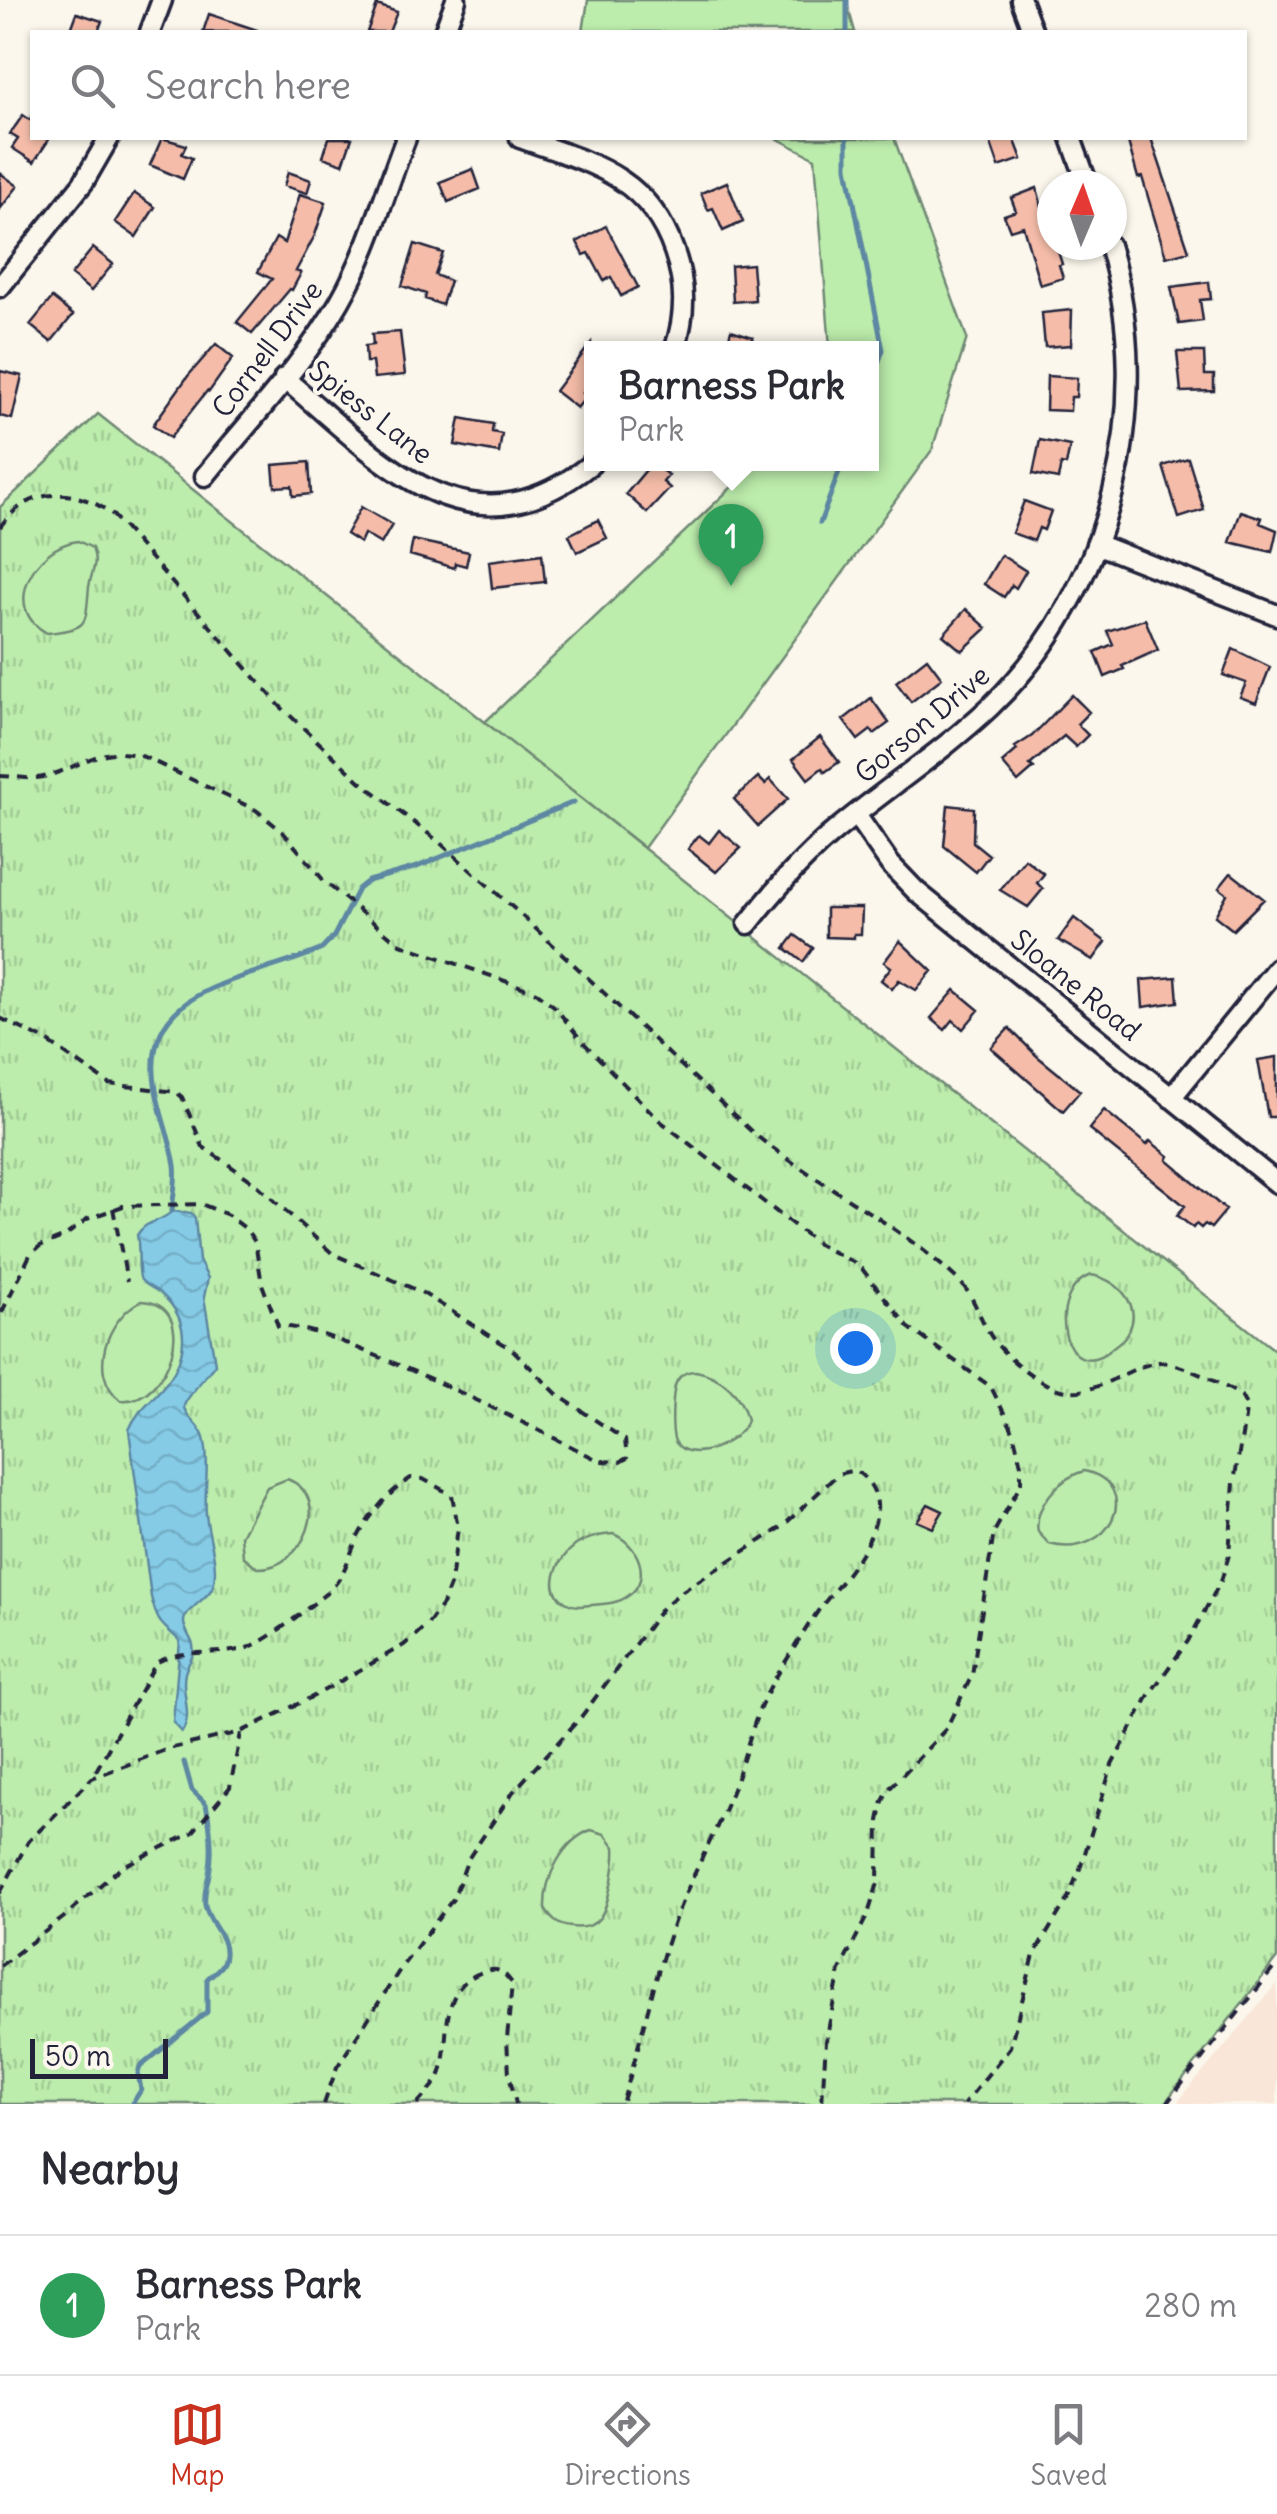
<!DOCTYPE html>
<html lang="en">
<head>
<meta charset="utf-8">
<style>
	body { margin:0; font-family:Delius,sans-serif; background:#f7f7f7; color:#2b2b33 }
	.compass { position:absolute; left:1037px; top:170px; width:90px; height:90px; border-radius:50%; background:#fff; box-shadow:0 2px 8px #0004; rotate:2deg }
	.scale { position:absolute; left:30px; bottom:25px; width:138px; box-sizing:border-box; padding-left:10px; border:5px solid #22223b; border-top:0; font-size:28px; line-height:35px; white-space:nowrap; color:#22223b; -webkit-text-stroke:8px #fbf7ec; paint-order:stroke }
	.you { position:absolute; left:855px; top:1348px; width:35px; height:35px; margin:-25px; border:8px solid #fff; border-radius:50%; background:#1a73e8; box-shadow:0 0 0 15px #1a73e833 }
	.badge { display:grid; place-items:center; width:65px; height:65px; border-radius:50%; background:#c8321e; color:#fff; font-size:32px; font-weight:700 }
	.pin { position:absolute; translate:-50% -82px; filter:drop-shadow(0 2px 5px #0008) }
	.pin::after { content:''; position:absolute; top:52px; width:35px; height:30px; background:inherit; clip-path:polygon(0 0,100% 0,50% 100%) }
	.popup { position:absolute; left:584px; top:341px; width:295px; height:130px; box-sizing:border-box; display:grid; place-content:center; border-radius:0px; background:#fff; filter:drop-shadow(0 2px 8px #0005); font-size:32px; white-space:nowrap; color:#7c7c81 }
	.popup b { font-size:38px; color:#2b2b33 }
	.popup::after { content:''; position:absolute; left:50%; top:100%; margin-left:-20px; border:20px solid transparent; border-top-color:#fff }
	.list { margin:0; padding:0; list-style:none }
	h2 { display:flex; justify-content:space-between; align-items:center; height:130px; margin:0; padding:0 40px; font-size:42px }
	h2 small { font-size:32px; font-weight:400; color:#7c7c81 }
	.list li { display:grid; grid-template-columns:65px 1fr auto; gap:30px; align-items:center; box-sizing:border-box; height:140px; padding:0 40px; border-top:2px solid #e1e1e2 }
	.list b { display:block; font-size:38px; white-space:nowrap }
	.list p { margin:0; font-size:32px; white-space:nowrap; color:#7c7c81 }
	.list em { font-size:32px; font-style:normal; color:#7c7c81 }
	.icon { flex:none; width:55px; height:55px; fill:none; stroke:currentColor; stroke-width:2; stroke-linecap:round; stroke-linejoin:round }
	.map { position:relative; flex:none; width:1277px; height:2104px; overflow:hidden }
	.search { position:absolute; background:#fff; box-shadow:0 2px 8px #0004; left:30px; right:30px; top:30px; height:110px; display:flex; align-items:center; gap:25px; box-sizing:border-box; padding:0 35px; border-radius:0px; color:#7c7c81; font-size:38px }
	.sheet { height:270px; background:#fff }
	nav { display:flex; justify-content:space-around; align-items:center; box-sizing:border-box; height:140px; border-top:2px solid #e1e1e2; background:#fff; font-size:28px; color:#7c7c81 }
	nav a { display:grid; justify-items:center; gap:5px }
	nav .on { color:#c8321e }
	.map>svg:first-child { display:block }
</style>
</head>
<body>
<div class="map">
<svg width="1277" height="2104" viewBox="0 0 1277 2104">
	<defs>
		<pattern id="grass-tufts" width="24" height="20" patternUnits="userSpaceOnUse" patternTransform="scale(2.5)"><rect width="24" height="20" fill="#bcedac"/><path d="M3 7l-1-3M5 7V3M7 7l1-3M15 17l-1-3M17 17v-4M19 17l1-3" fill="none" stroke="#a1cb95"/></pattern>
		<pattern id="water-waves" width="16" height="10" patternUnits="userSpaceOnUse" patternTransform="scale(2.5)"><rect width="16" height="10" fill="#85cbe6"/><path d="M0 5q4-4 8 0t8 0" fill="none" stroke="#73aec6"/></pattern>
	</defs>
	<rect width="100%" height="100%" fill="#fbf7ec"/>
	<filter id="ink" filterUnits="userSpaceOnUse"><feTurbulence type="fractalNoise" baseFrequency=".01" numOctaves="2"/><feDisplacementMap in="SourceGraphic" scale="20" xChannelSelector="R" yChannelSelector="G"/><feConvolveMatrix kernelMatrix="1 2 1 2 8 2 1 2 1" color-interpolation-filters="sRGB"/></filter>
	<g filter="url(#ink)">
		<!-- built -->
		<path fill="#f9e6d8" d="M1277,1984V2104H1176Z"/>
		<!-- grass -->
		<path fill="url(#grass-tufts)" stroke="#6f8874" stroke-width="2.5" d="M98,414L1277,1352V1958L1164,2104H0V507Z"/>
		<!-- green -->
		<path fill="#bcedac" stroke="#6f8874" stroke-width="2.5" d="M588,0H846L855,32H583Z
			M776,138H894L967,338L932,450L644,848L485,722L756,464H871V348H830L815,158Z
			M78,541L92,548C99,565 91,571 89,587C85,626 90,628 47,633C0,609 34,546 78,541Z
			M1091,1275C1117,1279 1142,1304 1129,1331C1125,1339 1118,1343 1112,1348C1063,1391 1044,1292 1091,1275Z
			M141,1301C203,1303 168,1407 120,1400C87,1373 107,1318 141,1301Z
			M696,1371C722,1376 742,1395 747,1420C741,1442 691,1465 676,1443C670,1435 672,1389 677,1381C681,1373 688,1371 696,1371Z
			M1084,1471C1144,1484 1112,1561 1049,1544L1038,1532C1033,1506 1061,1477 1084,1471Z
			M287,1479C334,1496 304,1569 258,1568L243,1556L241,1536L267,1487Z
			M613,1534C638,1543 653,1579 628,1596C617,1604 603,1604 590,1605C582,1606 574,1607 567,1603C542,1589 558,1558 576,1545C587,1538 600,1535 613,1534Z
			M591,1830L605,1834L615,1847C616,1859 614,1868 612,1880C606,1905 605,1931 571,1927C558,1926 551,1919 545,1909C544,1878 562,1841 591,1830Z"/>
		<!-- water -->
		<path fill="url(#water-waves)" stroke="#5d87a2" stroke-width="2.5" d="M172,1211L191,1213L195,1218L199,1261L208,1278L204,1297L215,1364C209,1373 183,1401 184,1407C185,1417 200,1424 204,1438C210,1461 204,1490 206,1514C208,1537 218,1560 214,1582C212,1599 183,1608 184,1623C185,1631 191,1638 193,1645C195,1659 188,1661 185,1673C180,1694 194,1713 182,1732L173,1722L180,1641C161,1623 158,1625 151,1597L129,1430C138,1406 162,1395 175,1370C189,1342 185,1314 160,1293C155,1289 145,1285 141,1280C137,1275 140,1246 137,1235C148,1218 160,1224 172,1211Z"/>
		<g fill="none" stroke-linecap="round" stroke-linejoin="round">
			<!-- stream -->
			<path stroke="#5d87a2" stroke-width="5" d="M847,32V0
				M847,138V167L883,350L871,382
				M820,523L842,464
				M172,1211C173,1197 177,1179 175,1165C171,1140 160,1116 156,1090C136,984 249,982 322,949L334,936L358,889L368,881L417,867L574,802
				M132,2104L141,2090L138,2073L140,2067L207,2012V1979C215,1971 224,1967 225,1955C227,1935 208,1924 205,1905C203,1891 209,1880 210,1867C213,1847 210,1824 206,1804L192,1790L184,1762"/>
		</g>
		<!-- building -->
		<path fill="#f5bda9" stroke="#22223b" stroke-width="2.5" d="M377,5L397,12L389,32H367Z
			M77,13L102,21L98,32H70Z
			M209,14L257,30V32H203Z
			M23,115L30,120L32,117V138H50L34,162L12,148L18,139L10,134Z
			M162,138L186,145L182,154L192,158L183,179L150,165Z
			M329,138H352L343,164L323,157Z
			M989,138H1014L1022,159L999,167Z
			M1127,138H1151L1189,251L1166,257L1142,177L1138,178Z
			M473,169L480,189L448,202L440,182Z
			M288,172L311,180L307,193L284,186Z
			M0,173L18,186L0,209Z
			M727,182L743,222L723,231L713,208L708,210L701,193Z
			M1037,188L1052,245H1056L1062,264L1059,265L1063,278L1040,285L1023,226L1010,230L1004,215L1016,211L1011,198Z
			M134,193L155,207L136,237L115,222Z
			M300,194L326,202L315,235L296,271L301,273L292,290L290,289L252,334L237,322L272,279L258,272L276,238L284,243Z
			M606,226L638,287L621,296L611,277L604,281L589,253L584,255L577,242Z
			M415,244L443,253L435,275L450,281L442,305L425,299L426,294L402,286Z
			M93,248L113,264L91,291L71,275Z
			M752,264L755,300L733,302L731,266Z
			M1209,282L1211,299L1200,300L1203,321L1179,324L1171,287Z
			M52,298L73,315L51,342L30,325Z
			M1072,310L1071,345L1045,347L1042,313Z
			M731,330L753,337L750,348H726Z
			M400,332L405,375L374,378L372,362H366L365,346L373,345L372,334Z
			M591,343V384L583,393L587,396L577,408L555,391Z
			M216,344L233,358L209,392L207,391L170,438L153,425L188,376Z
			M1177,352H1204L1205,375H1214V391L1181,392Z
			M0,371L22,376L12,419L0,416Z
			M1047,376L1077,378L1076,397H1071L1070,411L1046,410Z
			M460,418L493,424L492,432L502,434L499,453L455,445Z
			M1040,440L1070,446L1066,465L1061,464L1058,479L1033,474Z
			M1188,458L1204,510L1179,518L1163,466Z
			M309,462L311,494L293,496L292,486L275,487L273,465Z
			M651,464L669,475L663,482L670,488L647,513L626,494Z
			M1024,501L1051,511L1044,530L1039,528L1034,541L1012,533Z
			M361,507L392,525L381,544L364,534L360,543L346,534Z
			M1241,511L1262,518L1260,523L1277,530L1272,552L1230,542Z
			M598,520L607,538L577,552L569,535Z
			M413,540L469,552L466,566L455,563L454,568L410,555Z
			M542,554L545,582L492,588L489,561Z
			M1001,555L1026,571L1016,588L1012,585L1004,597L984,584Z
			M966,609L987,628L962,651L943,635Z
			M1145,619L1158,650L1122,666L1124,669L1105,677L1095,652L1113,644L1107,631Z
			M1233,649L1270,667L1256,703L1240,697L1246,683L1223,675Z
			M927,658L942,678L911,702L896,682Z
			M1072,695L1089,712L1077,724L1088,735L1076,747L1064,736L1030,765L1034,768L1018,782L1002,763L1017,750L1015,747L1032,736Z
			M871,698L889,723L874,734L871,730L858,740L843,720Z
			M820,737L839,762L825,772L822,768L808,779L793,759Z
			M758,777L765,784L770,779L788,799L758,826L734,799Z
			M948,805L974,808L973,842L989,855L976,872L944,846Z
			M719,830L741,848L716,872L688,849L699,835L709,843Z
			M1025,859L1044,874L1037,883L1043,889L1028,907L1000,890Z
			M1231,873L1264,899L1233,930L1215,916L1227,894L1219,888Z
			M826,908H862L861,934H854V938L826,937Z
			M1074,918L1106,942L1093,960L1058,940Z
			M795,935L813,948L803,962L785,948Z
			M900,941L932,971L916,990L899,980L892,989L881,980L891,967L884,962Z
			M1176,977L1178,1002L1143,1007L1141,980Z
			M955,990L979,1010L963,1029L953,1020L945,1030L931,1018Z
			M1009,1028L1037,1056L1080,1091L1063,1111L991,1048Z
			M1277,1057V1117H1268L1258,1060Z
			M1104,1110L1147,1145L1150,1141L1169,1156L1167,1160L1226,1210L1211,1228L1205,1224L1201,1228L1196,1224L1193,1228L1177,1215L1185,1206L1089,1129Z
			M928,1504L943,1511L933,1528L917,1521Z"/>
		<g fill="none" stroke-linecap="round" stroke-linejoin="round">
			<defs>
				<path id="street" d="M1021,0L1033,32
					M150,32L162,0
					M444,32L456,0
					M520,138C588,162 648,175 674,251C686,285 686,314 675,348
					M1071,138L1088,185
					M0,287L83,183L109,138
					M284,378C378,457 466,564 591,464
					M205,476C250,420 304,364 340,301C369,250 385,192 406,138
					M1096,544L1277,615
					M856,815L890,864L916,891L1277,1183
					M748,924C773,892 799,862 830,835C882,791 940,754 990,707C1111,591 1157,405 1109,245
					M1171,1098L1277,968"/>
			</defs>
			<!-- street casing -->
			<use href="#street" stroke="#22223b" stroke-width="25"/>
			<!-- path -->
			<path stroke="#22223b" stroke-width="4" stroke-dasharray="10 8" stroke-linecap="butt" d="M0,527C29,487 74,486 112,514L280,706L361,782L438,841L519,913L753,1133C818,1185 896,1222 957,1279C973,1294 977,1312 988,1331C999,1352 1028,1375 1050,1386C1089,1405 1121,1368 1158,1362C1174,1360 1227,1386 1241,1396L1246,1405L1245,1418L1234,1482L1229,1555L1221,1581L1188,1641L1149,1695L1112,1765L1081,1866L1068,1898L1034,1955L1010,2047L964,2104
				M0,776C15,776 32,781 47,776C87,765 99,744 144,757L256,810L283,832L325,882L398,943L536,992L554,1006L582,1041L659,1120L819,1245L859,1265L908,1327L991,1387L1013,1431L1021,1465V1484L994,1532L972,1675L946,1729L890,1788L883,1801L879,1821L878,1883L868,1914L840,1970L826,2041L822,2104
				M0,1018L47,1041L109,1084L176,1092L182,1097L203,1147L255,1183L333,1254L421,1292L497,1340L512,1349L558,1395L625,1440L627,1458L620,1462L600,1461C528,1425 457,1389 382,1358C347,1344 315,1328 278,1326L262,1284L255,1242L246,1229L228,1215L201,1204L123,1206L87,1219L65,1236L40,1246L30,1255L0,1316
				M113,1208L127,1281
				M0,1893L28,1842L92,1778L168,1749L241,1732L316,1695L404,1645L428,1624L443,1603L451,1583L458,1527L452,1495L423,1479L411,1478C390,1491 371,1513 359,1535C348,1556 345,1580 324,1595C307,1609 266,1642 247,1648C218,1657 182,1647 156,1663L92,1778
				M0,1966L63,1918L121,1867L192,1833L230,1787L241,1733
				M324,2104L337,2067L403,1965L453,1899L468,1859L513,1792L581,1717L662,1608L681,1592L782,1527L838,1474L855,1470C912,1508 844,1576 818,1611C802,1634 788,1658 773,1682C753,1715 747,1753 733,1789C715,1836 688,1881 672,1928C652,1985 640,2046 622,2104
				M417,2104C426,2094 437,2084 441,2072C451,2035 437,1985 486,1971C499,1967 504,1973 512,1983L507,2039L509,2074L516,2104
				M1166,2104L1277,1964"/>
			<!-- street -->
			<use href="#street" stroke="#fbf7ec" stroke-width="18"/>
		</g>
	</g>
	<g text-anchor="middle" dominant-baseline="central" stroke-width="8" stroke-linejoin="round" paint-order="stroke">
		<!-- street labels -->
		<g font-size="28" fill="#22223b" stroke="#fbf7ec">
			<text transform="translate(267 349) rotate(-53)">Cornell Drive</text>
			<text transform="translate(371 412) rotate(38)">Spiess Lane</text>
			<text transform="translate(922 724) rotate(-40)">Gorson Drive</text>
			<text transform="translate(1076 985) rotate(39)">Sloane Road</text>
		</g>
	</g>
</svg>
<svg class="compass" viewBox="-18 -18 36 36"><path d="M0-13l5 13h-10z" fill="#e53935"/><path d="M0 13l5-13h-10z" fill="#7c7c81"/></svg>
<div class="scale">50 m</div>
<div class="you"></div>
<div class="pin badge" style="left:731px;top:586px;background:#2e9e5b">1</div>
<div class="popup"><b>Barness Park</b>Park</div>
<div class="search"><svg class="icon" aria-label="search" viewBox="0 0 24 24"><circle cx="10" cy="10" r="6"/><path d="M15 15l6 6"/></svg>Search here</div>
</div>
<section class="sheet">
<h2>Nearby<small></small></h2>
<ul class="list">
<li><span class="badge" style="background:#2e9e5b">1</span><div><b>Barness Park</b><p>Park</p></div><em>280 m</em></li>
</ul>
</section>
<nav>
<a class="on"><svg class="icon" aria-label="map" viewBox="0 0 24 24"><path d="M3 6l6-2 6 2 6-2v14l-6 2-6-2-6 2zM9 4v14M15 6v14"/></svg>Map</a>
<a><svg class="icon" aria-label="directions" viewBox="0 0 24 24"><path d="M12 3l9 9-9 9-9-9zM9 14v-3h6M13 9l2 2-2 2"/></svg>Directions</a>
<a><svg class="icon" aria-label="saved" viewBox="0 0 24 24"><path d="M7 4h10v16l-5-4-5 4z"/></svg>Saved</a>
</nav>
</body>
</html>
